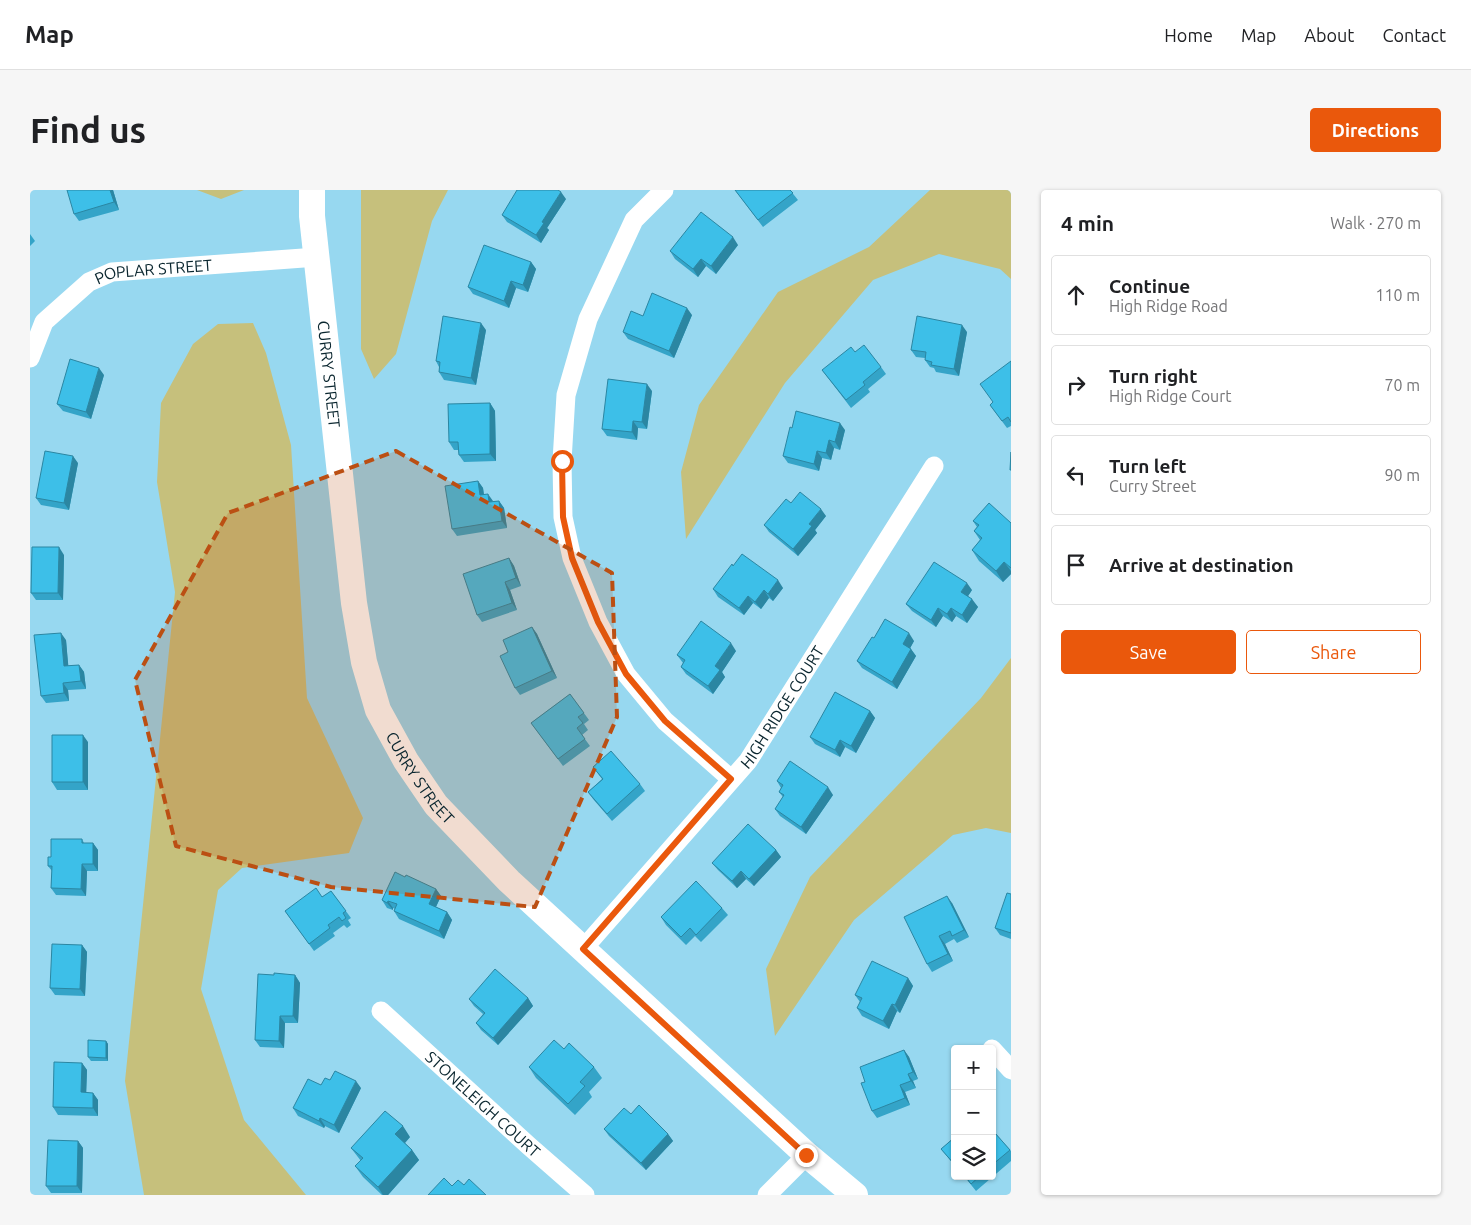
<!DOCTYPE html>
<html lang="en">
<head>
<meta charset="utf-8">
<style>
	body { margin:0; font-family:Ubuntu,sans-serif; background:#f6f6f6; color:#202124 }
	.controls { position:absolute; right:15px; bottom:15px; display:grid; overflow:hidden; border-radius:5px; box-shadow:0 1px 4px #0004 }
	.controls button { width:45px; height:45px; display:grid; place-items:center; padding:0; border:0; border-bottom:1px solid #e0e0e0; background:#fff; color:#202124; font:25px sans-serif }
	.stop { position:absolute; width:15px; height:15px; margin:-11px; border:4px solid #ea580c; border-radius:50%; background:#fff }
	.stop.end { background:#ea580c; border-color:#fff; box-shadow:0 1px 5px #0008 }
	.list { margin:0; padding:0; list-style:none }
	h2 { display:flex; justify-content:space-between; align-items:center; height:65px; margin:0; padding:0 20px; font-size:21px }
	h2 small { font-size:16px; font-weight:400; color:#757577 }
	.list li { display:grid; grid-template-columns:32px 1fr auto; gap:15px; align-items:center; box-sizing:border-box; height:80px; margin:0 10px 10px; padding:0 10px; border:1px solid #e0e0e0; border-radius:5px }
	.list b { display:block; font-size:19px; white-space:nowrap }
	.list p { margin:0; font-size:16px; white-space:nowrap; color:#757577 }
	.list em { font-size:16px; font-style:normal; color:#757577 }
	.actions { display:flex; gap:10px; padding:15px 20px }
	.actions a { flex:1; padding:11px 0; border:1px solid #ea580c; border-radius:5px; text-align:center; font-size:18px; color:#ea580c }
	.actions .main { background:#ea580c; color:#fff }
	.icon { flex:none; width:28px; height:28px; fill:none; stroke:currentColor; stroke-width:2; stroke-linecap:round; stroke-linejoin:round }
	.map { position:relative; flex:none; width:981px; height:1005px; overflow:hidden; border-radius:5px }
	header { display:flex; align-items:center; gap:30px; box-sizing:border-box; height:70px; padding:0 25px; background:#fff; border-bottom:1px solid #e0e0e0 }
	header strong { font-size:24px }
	nav { display:flex; gap:28px; margin-inline-start:auto; font-size:18px }
	.intro { display:flex; align-items:center; justify-content:space-between; box-sizing:border-box; height:120px; padding:0 30px }
	h1 { margin:0; font-size:35px }
	.button { padding:12px 22px; border-radius:5px; background:#ea580c; color:#fff; font-size:18px; font-weight:700 }
	main { display:flex; gap:30px; padding:0 30px }
	aside { flex:1; background:#fff; border-radius:5px; box-shadow:0 1px 4px #0004 }
	.map>svg:first-child { display:block }
</style>
</head>
<body>
<header>
<strong>Map</strong>
<nav><a>Home</a><a>Map</a><a>About</a><a>Contact</a></nav>
</header>
<div class="intro"><h1>Find us</h1><a class="button">Directions</a></div>
<main>
<div class="map">
<svg width="981" height="1005" viewBox="0 0 981 1005">
	<rect width="100%" height="100%" fill="#97d8f0"/>
	<!-- green -->
	<path fill="#c6c07c" d="M167,0H214L191,9Z
		M331,0H418L402,31L366,164L344,189L331,159Z
		M900,0H981V89L970,79L909,64L843,90L755,193L656,349L651,282L669,215L748,102L839,57Z
		M223,133L236,163L261,255L277,508L333,628L319,663L212,678L188,700L171,799L214,930L276,1005H114L95,891L145,402L127,292L131,213L163,154L188,134Z
		M981,468V643L956,638L923,645L824,730L745,846L736,779L780,687L951,508Z"/>
	<g fill="none" stroke-linecap="round" stroke-linejoin="round">
		<!-- street -->
		<g stroke="#fff" stroke-width="19">
			<path d="M634,0L604,30L558,129L536,205L532,271L533,327L542,368L568,432L596,484L635,531L701,589"/>
			<path id="s1" d="M0,168L14,132L59,92L82,82L287,67"/>
			<path id="s2" d="M553,759L718,571L904,276"/>
			<path id="s3" d="M351,821L499,956L555,1005"/>
			<path d="M962,859L981,880"/>
			<path d="M737,1005L777,965"/>
		</g>
		<!-- secondary -->
		<path stroke="#fff" stroke-width="26" id="s4" d="M282,0V26L324,413L334,472L348,520L376,571L406,615L479,691L777,965L825,1005"/>
	</g>
	<!-- wall -->
	<path fill="#34a4c8" d="M83,0L89,20L49,31L44,24Z
		M705,0H760L768,10L733,37Z
		M536,9L517,38L519,40L511,53L477,32L472,25Z
		M0,44L5,51L0,56Z
		M708,55L686,84L676,76L668,87L645,69L640,61Z
		M501,72L506,79L498,102L486,98L479,118L443,104L438,97Z
		M662,125L644,168L598,149L593,142L613,126Z
		M456,140L446,195L414,190L409,182V177L406,171Z
		M937,142L929,186L906,182L904,178L900,177L895,170V168L886,167L881,160Z
		M825,162L851,177L856,184L838,199L840,202L821,218L792,180Z
		M981,171V236L977,238L960,215L963,212Z
		M74,185L61,229L33,221L27,214Z
		M622,201L617,239L608,238L607,250L577,246L572,239Z
		M460,213L465,221L466,271L434,272L429,265L428,260H424L419,252Z
		M762,238L815,240L810,260L804,258L801,270L792,268L789,281L758,273L753,266Z
		M48,273L39,320L11,315L6,308Z
		M448,291L453,298L454,305L463,312L469,311L474,318L477,338L427,346L422,339Z
		M761,313L796,326L785,340L787,343L768,366L739,342L734,335Z
		M943,331L981,333V384L973,392L949,371L942,360L950,350L944,341L947,337Z
		M34,365L33,410H6L1,403Z
		M479,368L484,376L491,396L480,400L487,420L452,432L447,425Z
		M703,376L753,398L743,411L739,408L731,419L723,413L714,425L688,407L683,399Z
		M942,400L938,406L948,417L937,433L926,426L922,432L913,426L906,437L882,421L876,414Z
		M502,437L507,444L527,488L490,505L485,498L478,462Z
		M844,448L884,451L880,458L886,466L867,499L832,478L827,471Z
		M36,450L38,476L49,475L54,482L56,499L38,500L39,511L16,513L11,506Z
		M706,461L692,482L695,487L683,504L656,484L651,477L653,473L647,465Z
		M540,504L559,530L554,534L558,540L552,545L560,556L533,576L501,533Z
		M840,521L845,528L826,563L815,557L810,567L785,554L780,547Z
		M58,552V600H27L22,592Z
		M563,577L610,594L615,601L582,631L563,609L558,602L572,589Z
		M747,591L803,605L776,644L750,626L745,619L753,607L749,602L751,598Z
		M52,649L54,653H63L68,660V681H57L56,706L26,705L21,698L22,681L18,676L21,667Z
		M746,660L751,667L724,696L716,689L707,698L688,680L682,673Z
		M406,699L411,706L406,717L417,722L422,730L414,749L369,729L364,721L365,719L363,718V720L357,718L352,710Z
		M301,701L321,728L318,730L321,735L317,738L314,735L303,743L305,746L284,761L255,721L292,707Z
		M981,704V749L970,745L965,738Z
		M922,713L939,747L927,753L924,749L915,754L923,771L902,782L897,774Z
		M692,718L698,725L671,752L665,746L656,755L636,735L631,727Z
		M52,755L57,762L55,806L25,805L20,798Z
		M244,785H265L270,793L268,833H255L254,858L230,857L225,850Z
		M878,788L883,796L870,823L867,821L859,839L832,826L827,818L830,812L825,805Z
		M498,808L503,816L468,855L451,840L446,833L453,824L444,816L439,809Z
		M76,851L78,854V871H61L58,867Z
		M534,859L564,877L572,888L559,902L562,907L545,925L506,888L499,877Z
		M874,860L879,867L888,889L883,891L886,898L875,902L880,915L847,928L842,921Z
		M52,873L57,880L56,903H63L68,910V926L28,925L23,917Z
		M291,895L331,898L309,943L295,936L294,938L268,926L263,918Z
		M601,924L638,944L643,951L616,980L579,946L574,939Z
		M965,943L981,961V971L946,1001L934,986H962V945Z
		M380,947L375,953L382,960L389,970L358,1005H352L333,987L325,976L331,971L321,958Z
		M925,947V976L911,959Z
		M48,951L53,958L52,1003H21L16,996Z"/>
	<!-- shaded-wall -->
	<path fill="#2b86a2" d="M80,0H83L89,20L84,12Z
		M531,2L536,9L517,38L519,40L511,53L506,45L512,32Z
		M703,47L708,55L686,84L681,76Z
		M671,69L676,76L668,87L663,79Z
		M501,72L506,79L498,102L493,95Z
		M481,91L486,98L479,118L474,111Z
		M657,118L662,125L644,168L639,161Z
		M451,133L456,140L446,195L441,188Z
		M932,135L937,142L929,186L924,179Z
		M69,178L74,185L61,229L56,222Z
		M617,194L622,201L617,239L612,232Z
		M460,213L465,221L466,271L460,264Z
		M603,231L608,238L607,250L602,242Z
		M810,233L815,240L810,260L805,252Z
		M799,250L804,258L801,270L796,263Z
		M787,261L792,268L789,281L784,274Z
		M43,266L48,273L39,320L34,313Z
		M448,291L453,298L455,313L450,305Z
		M458,304L463,311L459,312Z
		M469,311L474,318L477,338L472,331Z
		M791,319L796,326L785,340L787,343L768,366L763,359L779,334Z
		M29,357L34,365L33,410L28,403Z
		M479,368L484,376L491,396L486,388Z
		M974,372L981,381V384L973,392L966,381Z
		M748,390L753,398L743,411L738,404Z
		M475,392L480,400L487,420L482,413Z
		M937,393L942,400L936,409L931,402Z
		M734,400L739,408L731,419L725,412Z
		M718,406L723,413L714,425L709,418Z
		M942,409L948,417L937,433L932,425Z
		M908,418L913,426L906,437L901,430Z
		M921,418L926,426L922,432L917,424Z
		M502,437L507,444L527,488L522,481Z
		M31,443L36,450L39,483L34,476Z
		M879,443L884,451L878,462L873,454Z
		M701,453L706,461L692,482L695,487L683,504L678,496L685,476Z
		M881,459L886,466L867,499L862,492Z
		M49,475L54,482L56,499L51,491Z
		M33,493L38,500L39,511L34,503Z
		M840,521L845,528L826,563L821,556Z
		M53,545L58,552V600L53,592Z
		M810,550L815,557L810,567L805,560Z
		M798,597L803,605L776,644L771,637Z
		M63,653L68,660V681L63,674Z
		M746,660L751,667L724,696L719,689Z
		M52,674L57,681L56,706L51,699Z
		M711,681L716,689L707,698L702,691Z
		M406,699L411,706L404,721L399,714Z
		M917,706L922,713L939,747L934,740Z
		M358,711L363,718V720L357,713Z
		M417,722L422,730L414,749L409,741Z
		M909,746L915,754L923,771L918,764Z
		M52,755L57,762L55,806L50,799Z
		M265,785L270,793L268,833L263,826Z
		M878,788L883,796L870,823L865,815Z
		M498,808L503,816L468,855L463,848Z
		M862,814L867,821L859,839L853,831Z
		M250,826L255,833L254,858L249,851Z
		M76,851L78,854V871L76,868Z
		M874,860L879,867L888,889L883,882Z
		M52,873L57,880L56,910L51,902Z
		M878,884L883,891L886,898L881,891Z
		M326,891L331,898L309,943L304,935Z
		M870,895L875,902L880,915L875,908Z
		M63,903L68,910V926L63,918Z
		M290,928L295,936L294,938L289,931Z
		M373,936L380,947L373,955L365,944Z
		M638,944L643,951L616,980L611,973Z
		M48,951L53,958L52,1003L47,996Z
		M382,960L389,970L358,1005H353L348,997Z"/>
	<!-- building -->
	<path fill="#3dbfe8" stroke="#2b86a2" d="M37,0H80L84,12L44,24Z
		M487,0H528L531,2L512,32L514,33L506,45L472,25Z
		M705,0H760L763,3L728,30Z
		M671,22L703,47L681,76L671,69L663,79L640,61Z
		M454,55L501,72L493,95L481,91L474,111L438,97Z
		M622,103L657,118L639,161L593,142L601,121L613,126Z
		M413,126L451,133L441,188L409,182L410,172L406,171Z
		M887,126L932,135L924,179L901,175L902,172L895,170L896,162L881,160Z
		M834,155L851,177L833,192L835,195L816,210L792,180L821,157L825,162Z
		M40,169L69,178L56,222L27,214Z
		M981,171V232L978,227L972,231L960,215L963,212L950,194Z
		M578,189L617,194L612,232L603,231L602,242L572,239Z
		M460,213V264L429,265L428,252H419L418,214Z
		M766,221L810,233L805,252L799,250L796,263L787,261L784,274L753,266L760,237L762,238Z
		M15,261L43,266L34,313L6,308Z
		M981,262V280H980Z
		M448,291L450,305L458,304L459,312L469,311L472,331L422,339L415,296Z
		M770,302L791,319L779,334L782,336L763,359L734,335L756,309L761,313Z
		M959,313L981,333V378L974,372L966,381L942,360L952,348L944,341L949,335L943,331Z
		M2,357H29L28,403H1Z
		M712,364L748,390L738,404L734,400L725,412L718,406L709,418L683,399L702,374L703,376Z
		M479,368L486,388L475,392L482,413L447,425L433,384Z
		M904,372L937,393L931,402L942,409L932,425L921,418L917,424L908,418L901,430L876,414Z
		M855,429L879,443L873,454L881,459L862,492L827,471L842,447L844,448Z
		M671,431L701,453L685,476L690,480L678,496L651,477L655,470L647,465Z
		M502,437L522,481L485,498L470,466L478,462L473,450Z
		M31,443L34,476L49,475L51,491L33,493L34,503L11,506L4,445Z
		M805,502L840,521L821,556L810,550L805,560L780,547Z
		M540,504L554,523L548,527L553,533L547,538L555,549L528,569L501,533Z
		M22,545H53V592H22Z
		M581,561L610,594L577,624L558,602L573,589L563,577Z
		M760,571L798,597L771,637L745,619L754,605L749,602L753,595L747,591Z
		M718,634L746,660L719,689L711,681L702,691L682,673Z
		M21,649H52V653H63V674H52L51,699L21,698L22,676H18V667H21Z
		M365,682L375,687L376,685L406,699L399,714L417,722L409,741L364,721L367,714L358,711L357,713L352,710Z
		M666,691L692,718L666,745L660,738L651,747L631,727Z
		M286,698L292,707L301,701L316,721L313,723L316,728L312,731L309,727L298,735L300,738L279,754L255,721Z
		M977,703L981,704V743L965,738Z
		M917,706L934,740L922,746L920,741L909,746L918,764L897,774L874,727Z
		M22,754L52,755L50,799L20,798Z
		M842,771L878,788L865,815L862,814L853,831L827,818L832,808L825,805Z
		M465,779L498,808L463,848L446,833L455,823L439,809Z
		M244,783L265,785L263,826H250L249,851L225,850L228,784L244,785Z
		M58,850L76,851V868L58,867Z
		M524,850L534,859L539,853L564,877L550,892L555,896L538,914L499,877Z
		M874,860L883,882L878,884L881,891L870,895L875,908L842,921L831,893L835,892L830,877Z
		M24,872L52,873L51,902L63,903V918L23,917Z
		M305,881L326,891L304,935L290,928L289,931L263,918L278,889L291,895L295,888L300,890Z
		M609,915L638,944L611,973L574,939L594,918L601,924Z
		M355,921L373,936L365,944L382,960L348,997L325,976L333,968L321,958Z
		M965,943L980,960L962,975V945Z
		M925,947V975L911,959Z
		M18,950L48,951L47,996H16Z
		M935,986H950L941,994Z
		M414,988L422,996L428,990L434,995L439,989L456,1005H398Z"/>
	<g fill="none" stroke-linecap="round" stroke-linejoin="round">
		<!-- route -->
		<path stroke="#ea580c" stroke-width="6" d="M532,271L533,327L542,368L568,432L596,484L635,531L701,589L553,759L776,965"/>
	</g>
	<!-- marked area -->
	<path fill="#bb4f13" fill-opacity="0.2" stroke="#bb4f13" stroke-width="4" stroke-dasharray="10 6" stroke-linejoin="round" d="M366,261L582,383L587,527L505,717L301,697L146,656L105,490L198,323Z"/>
	<g text-anchor="middle" dominant-baseline="central" stroke-width="4" stroke-linejoin="round" paint-order="stroke">
		<!-- street labels -->
		<g font-size="16" fill="#09252e" stroke="#97d8f0">
			<text stroke="none"><textPath href="#s1" startOffset="165">POPLAR STREET</textPath></text>
			<text stroke="none"><textPath href="#s4" startOffset="185">CURRY STREET</textPath></text>
			<text stroke="none"><textPath href="#s2" startOffset="314">HIGH RIDGE COURT</textPath></text>
			<text stroke="none"><textPath href="#s4" startOffset="605">CURRY STREET</textPath></text>
			<text stroke="none"><textPath href="#s3" startOffset="138">STONELEIGH COURT</textPath></text>
		</g>
	</g>
</svg>
<div class="controls">
<button>+</button>
<button>−</button>
<button><svg class="icon" aria-label="layers" viewBox="0 0 24 24"><path d="M12 4l9 5-9 5-9-5zM3 14l9 5 9-5"/></svg></button>
</div>
<div class="stop" style="left:532px;top:271px"></div>
<div class="stop end" style="left:776px;top:965px"></div>
</div>
<aside>
<h2>4 min<small>Walk · 270 m</small></h2>
<ul class="list">
<li><svg class="icon" aria-label="ahead" viewBox="0 0 24 24"><path d="M12 20V5M6 11l6-6 6 6"/></svg><div><b>Continue</b><p>High Ridge Road</p></div><em>110 m</em></li>
<li><svg class="icon" aria-label="right" viewBox="0 0 24 24"><path d="M7 20v-9h11M14 6l5 5-5 5"/></svg><div><b>Turn right</b><p>High Ridge Court</p></div><em>70 m</em></li>
<li><svg class="icon" aria-label="left" viewBox="0 0 24 24"><path d="M17 20v-9H6M10 6l-5 5 5 5"/></svg><div><b>Turn left</b><p>Curry Street</p></div><em>90 m</em></li>
<li><svg class="icon" aria-label="arrive" viewBox="0 0 24 24"><path d="M6 21V4h12l-3 4 3 4H6"/></svg><div><b>Arrive at destination</b></div></li>
</ul>
<div class="actions"><a class="main">Save</a><a>Share</a></div>
</aside>
</main>
</body>
</html>
